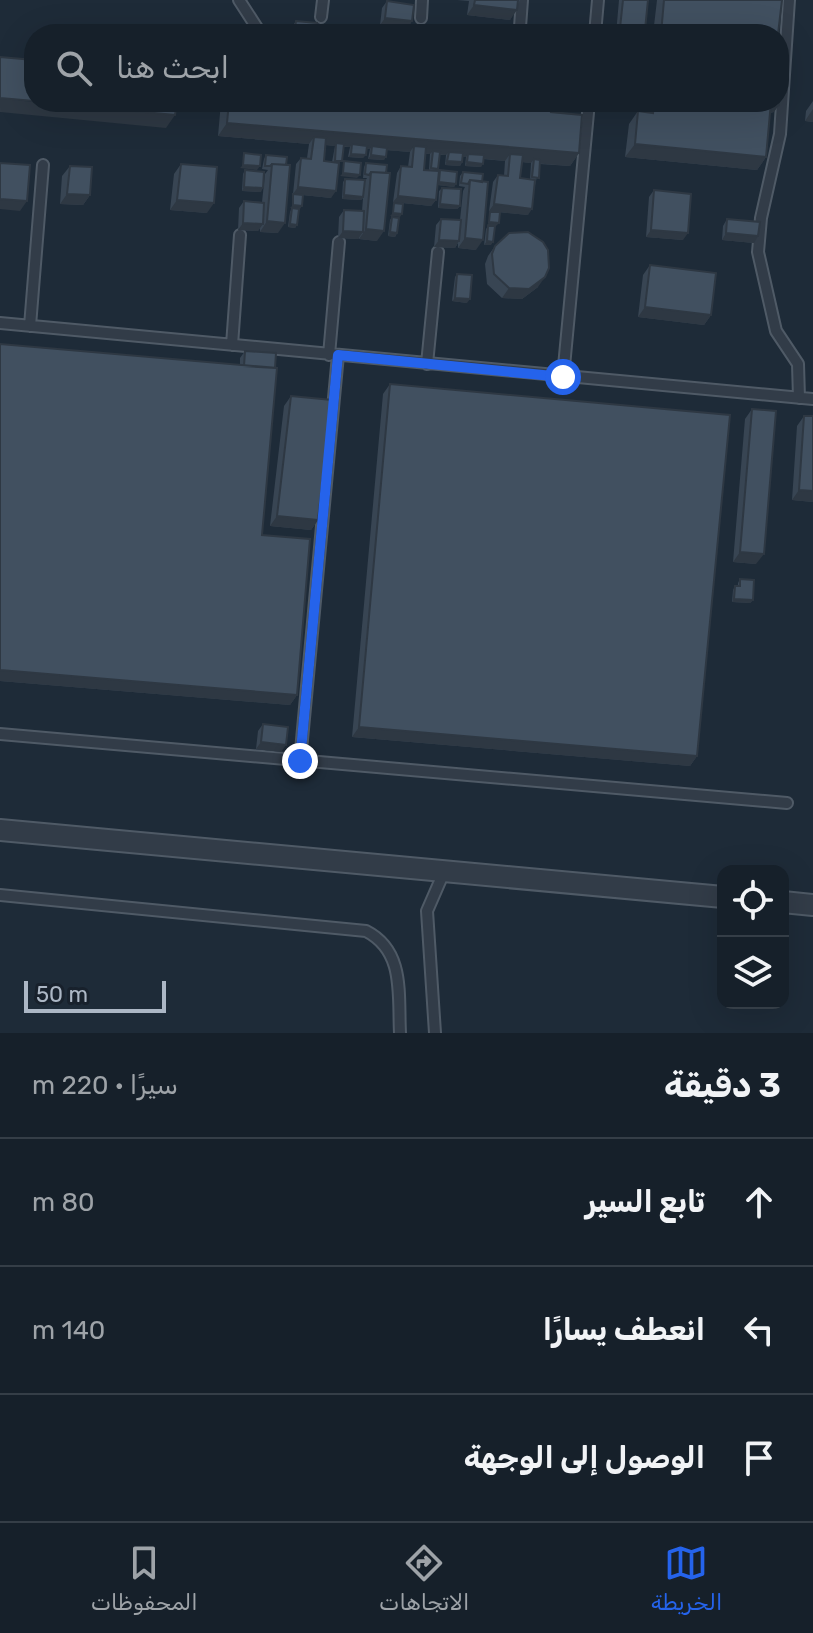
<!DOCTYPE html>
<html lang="ar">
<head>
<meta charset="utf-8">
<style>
	body { margin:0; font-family:Rubik,Cairo,sans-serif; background:#1f2832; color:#f1f3f6; direction:rtl }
	.controls { position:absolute; right:24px; bottom:24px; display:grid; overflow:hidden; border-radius:16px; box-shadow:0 8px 32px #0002 }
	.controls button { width:72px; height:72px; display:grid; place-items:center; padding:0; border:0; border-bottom:2px solid #353e47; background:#16202a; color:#f1f3f6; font:40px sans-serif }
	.scale { position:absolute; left:24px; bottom:20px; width:142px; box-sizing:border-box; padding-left:8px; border:4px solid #acb7c5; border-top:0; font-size:22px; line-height:28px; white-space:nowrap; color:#acb7c5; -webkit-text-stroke:6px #18212c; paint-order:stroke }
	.stop { position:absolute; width:24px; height:24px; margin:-18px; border:6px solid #2563eb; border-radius:50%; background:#fff }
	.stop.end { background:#2563eb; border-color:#fff; box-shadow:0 2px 8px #0008 }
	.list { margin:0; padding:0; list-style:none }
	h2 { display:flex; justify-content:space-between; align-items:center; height:104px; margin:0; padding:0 32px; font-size:34px }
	h2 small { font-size:26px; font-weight:400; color:#9ea3a8 }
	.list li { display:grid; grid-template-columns:52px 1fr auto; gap:24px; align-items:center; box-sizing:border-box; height:128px; padding:0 32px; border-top:2px solid #353e47 }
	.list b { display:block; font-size:30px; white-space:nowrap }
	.list em { font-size:26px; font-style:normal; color:#9ea3a8 }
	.icon { flex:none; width:44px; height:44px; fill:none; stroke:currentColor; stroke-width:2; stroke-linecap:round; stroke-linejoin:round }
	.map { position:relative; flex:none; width:813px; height:1033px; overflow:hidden; direction:ltr }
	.search { position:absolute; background:#16202a; box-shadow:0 8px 32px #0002; left:24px; right:24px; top:24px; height:88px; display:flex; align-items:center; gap:20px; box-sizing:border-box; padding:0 28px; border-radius:32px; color:#9ea3a8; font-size:30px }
	.sheet { height:488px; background:#16202a }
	nav { display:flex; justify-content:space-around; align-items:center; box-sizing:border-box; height:112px; border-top:2px solid #353e47; background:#16202a; font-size:22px; color:#9ea3a8 }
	nav a { display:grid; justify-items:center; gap:4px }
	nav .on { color:#2563eb }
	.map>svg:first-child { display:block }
</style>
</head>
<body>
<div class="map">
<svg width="813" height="1033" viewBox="0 0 813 1033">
	<rect width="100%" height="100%" fill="#1e2b38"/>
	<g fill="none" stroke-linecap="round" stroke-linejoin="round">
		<defs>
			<path id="service" d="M239,0L261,34
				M789,0L780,134L761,218L758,252L776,331L798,364L799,398
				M321,17L323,0
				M421,18L422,0
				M520,27L522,0
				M595,34L598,0
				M0,323L813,399
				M30,326L43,165
				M232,345L240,235
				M329,355L339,242
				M427,364L438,252
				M563,377L589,102
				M0,734L787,803
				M300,761L338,355
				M0,895L366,931C405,951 398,994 400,1033
				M435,1033L427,911L444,872"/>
			<path id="minor" d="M0,830L723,897
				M783,902L813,905"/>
		</defs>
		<!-- service casing -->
		<use href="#service" stroke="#4f5a66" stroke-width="14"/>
		<!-- minor casing -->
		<use href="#minor" stroke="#4f5a66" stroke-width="24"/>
		<!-- service -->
		<use href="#service" stroke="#323c48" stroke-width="10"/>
		<!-- minor -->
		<use href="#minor" stroke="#323c48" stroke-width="20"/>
	</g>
	<!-- wall -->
	<path fill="#384553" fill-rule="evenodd" d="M457,0H520L510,20L467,15L469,1Z
		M619,0H648L645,30L642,34H616Z
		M657,0H782L778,34H653Z
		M387,1L412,21L408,27L417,34H387L393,26L380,25L382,8Z
		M296,21L316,34H288L289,31Z
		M813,101V122L805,121L806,111Z
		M221,102H564L557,112L551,111L579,153L570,166L540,164L528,215L489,211L493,182L498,175L504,176L505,161L483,159L481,167L465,166L466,157H463L462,162L460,166L445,165L446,155H440L437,171L456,184L454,187L438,185L436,200L431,206L393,202L397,173L401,166L408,167L410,152L387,150L384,160L368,159L370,149H366L363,158L348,157L350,147H343L331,198L293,194L296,164L301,158H307L309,144L218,136ZM326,145L335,146L332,162L324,161ZM425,154H430L429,170H424ZM522,162L531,163L530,179L520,178Z
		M646,102H779L774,112L770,113L766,157L757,170L625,157L629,124L638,111L645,112Z
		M266,155L287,157L278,233L260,232V228L258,231L238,230L239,208L244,201L262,202L265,174L268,170L262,169L264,159Z
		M366,163L387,165L377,241L359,239V238L358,239L338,238L339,217L344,210L362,211L363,198L361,200L342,199L343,182L345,179L365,181L367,178H363L364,167Z
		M181,164L207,213L170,210L174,174Z
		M70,166L90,195L83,205L60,204L62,176Z
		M245,170L261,192L242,191L243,174Z
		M463,172L483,174L476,250L458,248V243L455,248L434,247L436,225L441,219L460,220L463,191L465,187L459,186L460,176Z
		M442,188L460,206L457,209L438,208L439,191Z
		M654,190L683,240L646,237L649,197Z
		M292,208L297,225L295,228L288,227L290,212Z
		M392,217L397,233L395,237L388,236L390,220Z
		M727,219L754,243L722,240L723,226Z
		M488,226L491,245H484L486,229Z
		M495,246L538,287L522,299L502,298L487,284L485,264L488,256Z
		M650,265L711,315L704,325L638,317L643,275Z
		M457,274L467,303L452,301L455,277Z
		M245,351L262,535L297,695L290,705L0,681L240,365V358Z
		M390,384L697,756L690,766L352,737L383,394Z
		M291,396L318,520L311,530L270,526L284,406Z
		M752,409L756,564L733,562L745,419Z
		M804,416L813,502L792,500L797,426Z
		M740,579L753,600L750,603L732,602L733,590L735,586H738V583Z
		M263,724L281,752L256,749L258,731Z"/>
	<!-- shaded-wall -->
	<path fill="#2e3843" d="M474,5L517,10L510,20L467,15Z
		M385,18L412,21L408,28L380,25Z
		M620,28L645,30L642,34H616Z
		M0,98L34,102L175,115L166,128L0,112Z
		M549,102H564L557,112L543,110Z
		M779,105L774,112L762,114L767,107Z
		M813,109V122L805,121Z
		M227,123L579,153L570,166L533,163L534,159L531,163L509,161L510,154L505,161L468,157V154L466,157L448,156L449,152L446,155L432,154L433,151L430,154L413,153L414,146L410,152L371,149L372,146L370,149L351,147L352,144L350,147L336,146V143L335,146L313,144L314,137L309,144L218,136Z
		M635,144L766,157L757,170L625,157Z
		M351,154L366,155L363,158L348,157Z
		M371,155L386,157L384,160L368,159Z
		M447,161L462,162L460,166L445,165Z
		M467,162L483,164L481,167L465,166Z
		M243,165L260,166L257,170L240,168Z
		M343,173L360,175L357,178L340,176Z
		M439,182L456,184L454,187L437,185Z
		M244,187L263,188L261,192L242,191Z
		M298,187L336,191L331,198L293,194Z
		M67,194L90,195L83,205L60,204Z
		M344,195L363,197L361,200L342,199Z
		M398,196L436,200L431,206L393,202Z
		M0,199L27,201L20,211L0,209Z
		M177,200L214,203L207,213L170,210Z
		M440,204L460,206L457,209L438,208Z
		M494,204L532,209L528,215L489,211Z
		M293,205L302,206L300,209L290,208Z
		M393,213L402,214L400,217L390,216Z
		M267,221L285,223L278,233L260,232Z
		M489,222L499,223L496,226L487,225Z
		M243,223L263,224L258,231L238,230Z
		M290,224L297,225L295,228L288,227Z
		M366,229L384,231L377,241L359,239Z
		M651,230L688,233L683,240L646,237Z
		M343,231L363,232L358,239L338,238Z
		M390,232L397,233L395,237L388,236Z
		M726,233L758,236L754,243L722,240Z
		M465,238L483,240L476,250L458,248Z
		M439,240L459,241L455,248L434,247Z
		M487,241L493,242L491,245H484Z
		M545,277L538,287L522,299L502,298L509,288Z
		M455,298L470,299L467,303L452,301Z
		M645,307L711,315L704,325L638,317Z
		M799,490L813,491V502L792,500Z
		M277,516L318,520L311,530L270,526Z
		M740,552L764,554L756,564L733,562Z
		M734,599L753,600L750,603L732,602Z
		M0,670L297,695L290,705L0,681Z
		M359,727L697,756L690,766L352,737Z
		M261,742L286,745L281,752L256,749Z"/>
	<!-- building -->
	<path fill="#415060" stroke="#2e3843" stroke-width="2" d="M475,0H518L517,10L474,5Z
		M623,0H648L645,30L620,28Z
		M664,0H782L778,34H661Z
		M387,1L414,5L412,21L385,18Z
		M296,21L317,23L316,34H294Z
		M393,25L417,28V34H392Z
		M337,30L354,32L353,34H336Z
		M488,31L516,34H488Z
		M784,43L779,100V44Z
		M0,57L34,60V101L0,98Z
		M41,102H177L175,115Z
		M229,102H552L551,112L582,115L579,153L227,123Z
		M654,102H771L766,157L635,144L638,111L653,113Z
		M771,102H779V105L771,106Z
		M314,137L326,138L324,161L339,163L336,191L298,187L301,158L311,159Z
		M336,143L344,144L342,161H335Z
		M352,144L367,146L366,155L351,154Z
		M372,146L387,148L386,157L371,155Z
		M414,146L426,147L424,170L439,171L436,200L398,196L401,166L412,167Z
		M433,151L440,152L438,169L431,168Z
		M449,152L463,153L462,162L447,161Z
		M244,153L261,155L260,166L243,165Z
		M468,154L484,155L483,164L467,162Z
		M510,154L523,155L520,178L535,180L532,209L494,204L498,175L508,176Z
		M266,155L287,157L286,165L272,164L270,166H265Z
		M534,159L540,160L539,178L532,177Z
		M344,161L361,163L360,175L343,173Z
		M0,163L30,165L27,201L0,199Z
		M366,163L387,165L386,173L371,172L369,175L365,174Z
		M181,164L217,167L214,203L177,200Z
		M272,164L290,165L285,223L267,221Z
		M70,166L92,167L90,195L67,194Z
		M245,170L264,172L263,188L244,187Z
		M440,170L457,172L456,184L439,182Z
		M371,172L390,173L384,231L366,229Z
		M463,172L483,174L482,182L470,180L468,184L461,183Z
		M345,179L365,180L363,197L344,195Z
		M470,180L488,182L483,240L465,238Z
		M442,188L461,189L460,206L440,204Z
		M654,190L691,194L688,233L651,230Z
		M293,194L303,195L302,206L293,205Z
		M244,201L264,203L263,224L243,223Z
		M394,203L403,204L402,214L393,213Z
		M292,208L299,209L297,225L290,224Z
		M344,210L364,211L363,232L343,231Z
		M490,212H500L499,223L489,222Z
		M392,217L399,218L397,233L390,232Z
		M441,219L461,220L459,241L439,240Z
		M727,219L760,222L758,236L726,233Z
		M488,226H495L493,242L487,241Z
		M528,232L543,242L548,250L549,268L545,277L529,289L509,288L494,274L492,254L495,246L509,233Z
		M650,265L716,273L711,315L645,307Z
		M457,274L472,275L470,299L455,298Z
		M0,344L277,368L262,535L310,539L297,695L0,670Z
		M245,351L276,353L275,368L244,366Z
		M390,384L730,415L697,756L359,727Z
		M291,396L332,400L318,520L277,516Z
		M752,409L776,411L764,554L740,552Z
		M804,416H813V491L799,490Z
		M740,579L754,580L753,600L734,599L735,586H740Z
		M263,724L288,727L286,745L261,742Z"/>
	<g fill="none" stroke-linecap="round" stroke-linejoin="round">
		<!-- route -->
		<path stroke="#2563eb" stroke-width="10" d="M300,761L338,355L563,377"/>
	</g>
</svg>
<div class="controls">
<button><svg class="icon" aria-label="locate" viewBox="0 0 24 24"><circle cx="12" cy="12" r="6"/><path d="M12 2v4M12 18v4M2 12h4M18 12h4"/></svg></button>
<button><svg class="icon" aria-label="layers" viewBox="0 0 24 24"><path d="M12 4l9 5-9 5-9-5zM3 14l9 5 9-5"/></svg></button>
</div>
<div class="scale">50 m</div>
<div class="stop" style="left:563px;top:377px"></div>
<div class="stop end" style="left:300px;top:761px"></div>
<div class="search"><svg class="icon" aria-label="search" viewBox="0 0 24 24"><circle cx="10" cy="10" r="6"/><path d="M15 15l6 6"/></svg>ابحث هنا</div>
</div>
<section class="sheet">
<h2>3 دقيقة<small>سيرًا · 220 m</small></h2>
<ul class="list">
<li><svg class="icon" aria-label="ahead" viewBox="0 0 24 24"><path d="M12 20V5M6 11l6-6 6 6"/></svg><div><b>تابع السير</b></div><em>80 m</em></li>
<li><svg class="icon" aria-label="left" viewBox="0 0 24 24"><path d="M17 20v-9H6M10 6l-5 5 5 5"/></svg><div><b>انعطف يسارًا</b></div><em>140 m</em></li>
<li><svg class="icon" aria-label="arrive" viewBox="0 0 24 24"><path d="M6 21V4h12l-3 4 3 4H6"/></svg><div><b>الوصول إلى الوجهة</b></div></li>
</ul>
</section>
<nav>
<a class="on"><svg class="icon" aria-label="map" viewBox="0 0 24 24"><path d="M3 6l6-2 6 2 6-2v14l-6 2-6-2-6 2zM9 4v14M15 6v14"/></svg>الخريطة</a>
<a><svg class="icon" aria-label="directions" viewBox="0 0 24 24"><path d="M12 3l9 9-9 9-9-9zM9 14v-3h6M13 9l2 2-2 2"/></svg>الاتجاهات</a>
<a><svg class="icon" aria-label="saved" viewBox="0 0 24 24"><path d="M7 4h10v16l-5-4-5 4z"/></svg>المحفوظات</a>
</nav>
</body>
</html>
